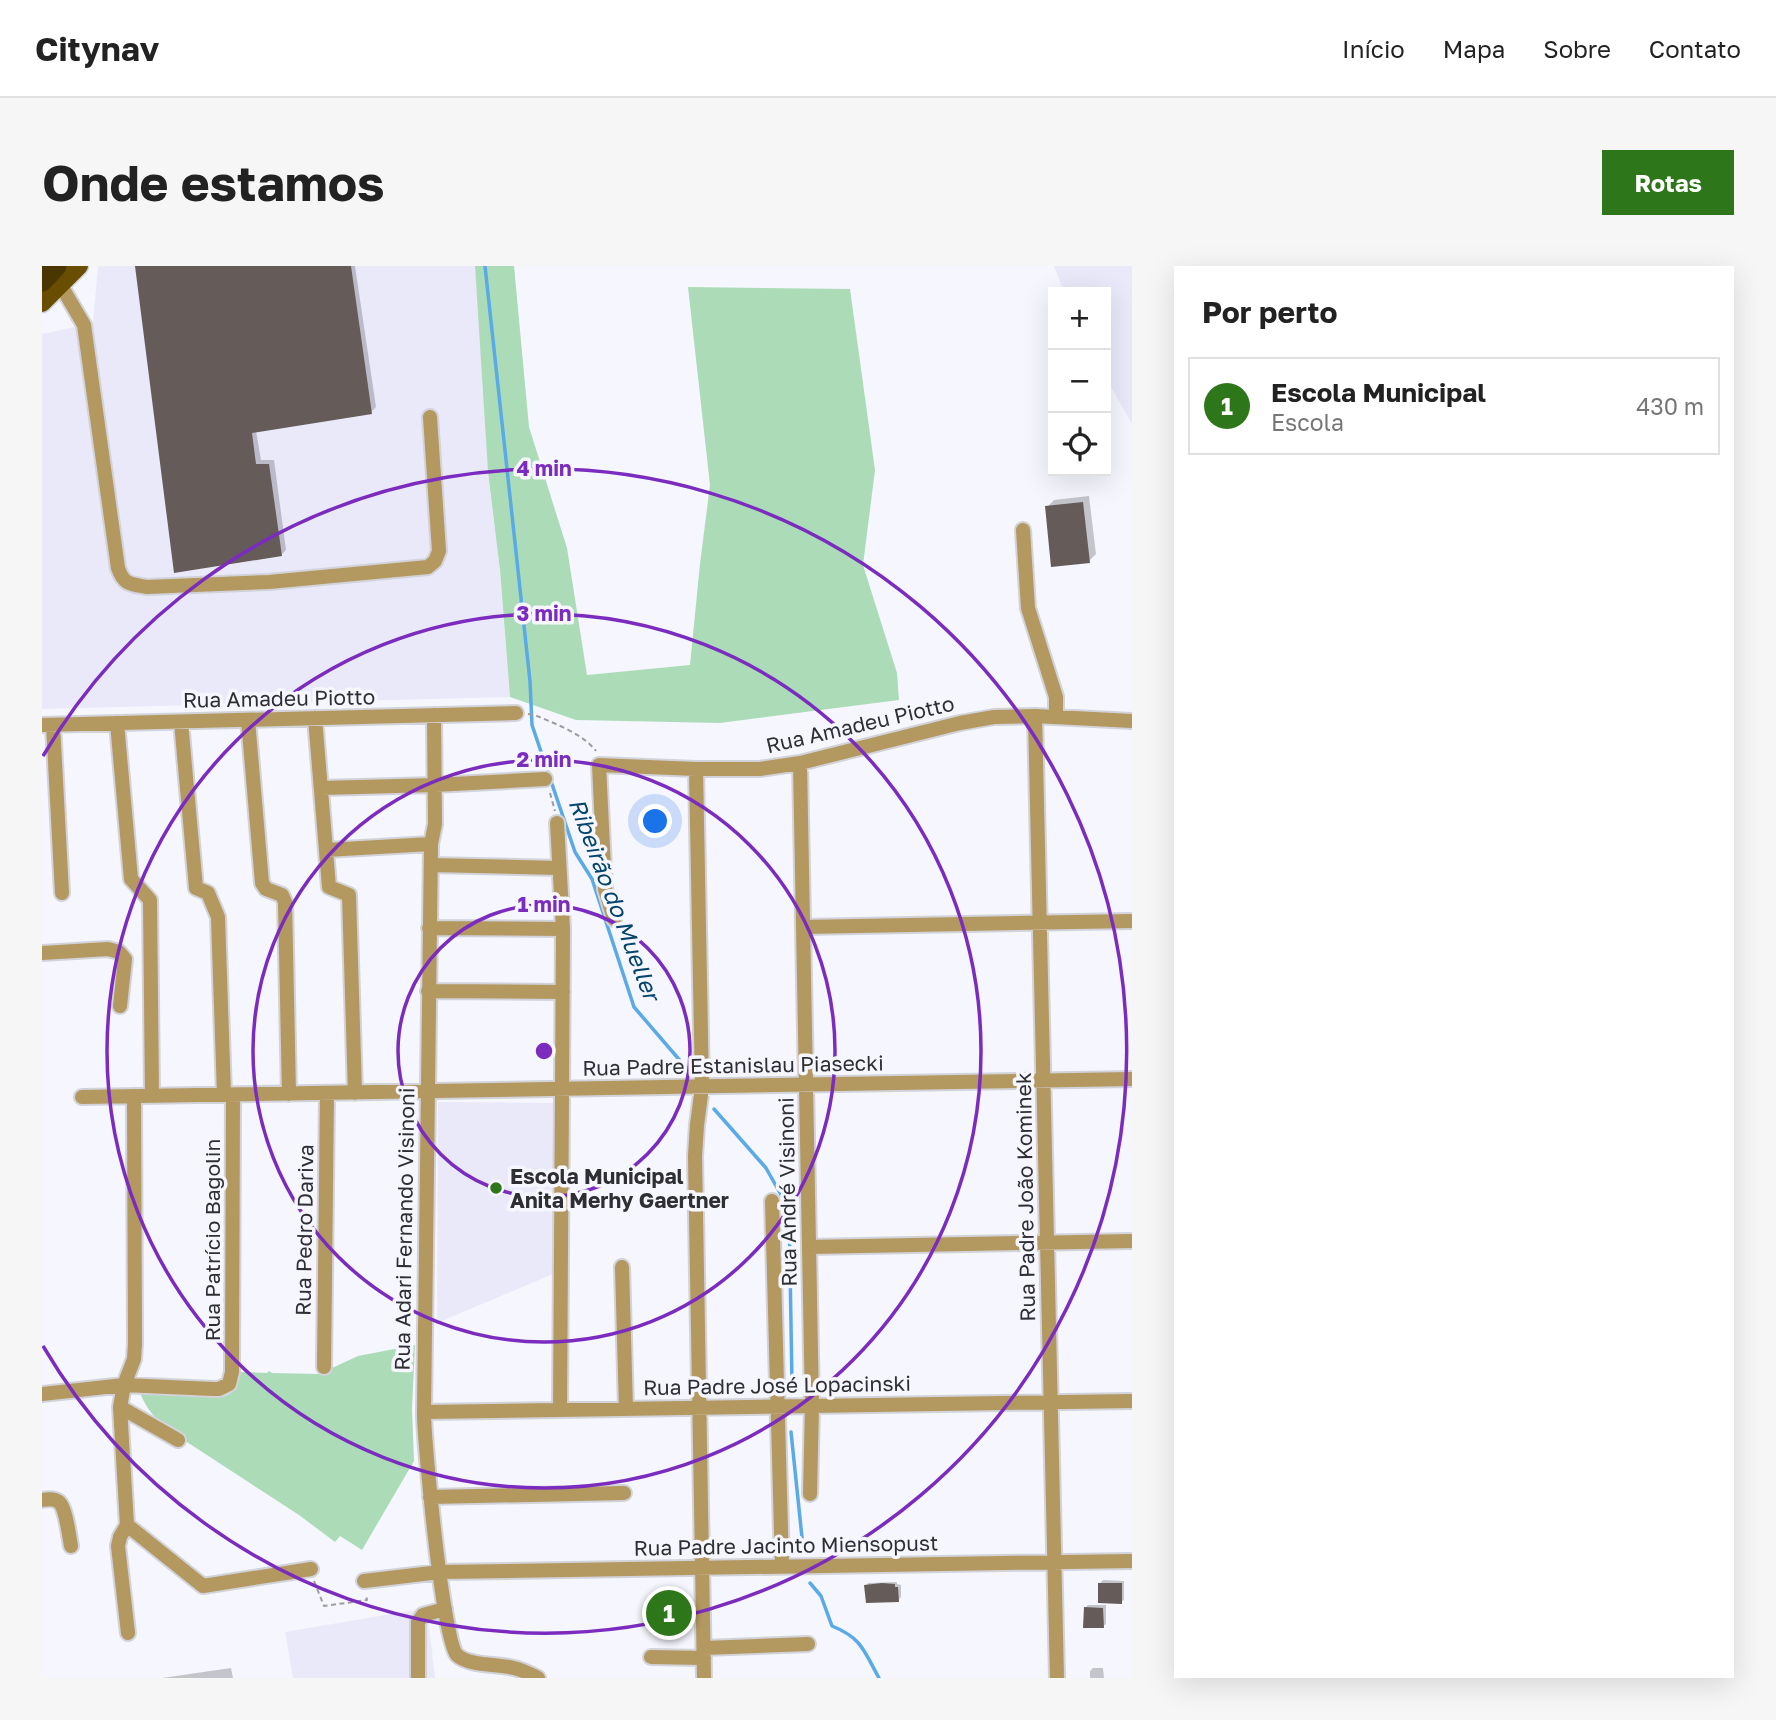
<!DOCTYPE html>
<html lang="pt">
<head>
<meta charset="utf-8">
<style>
	body { margin:0; font-family:"Golos Text",sans-serif; background:#f6f6f6; color:#222 }
	.controls { position:absolute; right:21px; top:21px; display:grid; overflow:hidden; border-radius:0px; box-shadow:0 7px 28px #0002 }
	.controls button { width:63px; height:63px; display:grid; place-items:center; padding:0; border:0; border-bottom:2px solid #e0e0e0; background:#fff; color:#222; font:35px sans-serif }
	.you { position:absolute; left:614px; top:556px; width:24px; height:24px; margin:-18px; border:5px solid #fff; border-radius:50%; background:#1a73e8; box-shadow:0 0 0 10px #1a73e833 }
	.badge { display:grid; place-items:center; width:46px; height:46px; border-radius:50%; background:#2e761a; color:#fff; font-size:23px; font-weight:700 }
	.pin { position:absolute; translate:-50% -50%; border:4px solid #fff; box-shadow:0 2px 7px #0006 }
	.list { margin:0; padding:0; list-style:none }
	h2 { display:flex; justify-content:space-between; align-items:center; height:91px; margin:0; padding:0 28px; font-size:30px }
	h2 small { font-size:23px; font-weight:400; color:#767676 }
	.list li { display:grid; grid-template-columns:46px 1fr auto; gap:21px; align-items:center; box-sizing:border-box; height:98px; margin:0 14px 14px; padding:0 14px; border:2px solid #e0e0e0; border-radius:0px }
	.list b { display:block; font-size:26px; white-space:nowrap }
	.list p { margin:0; font-size:23px; white-space:nowrap; color:#767676 }
	.list em { font-size:23px; font-style:normal; color:#767676 }
	.icon { flex:none; width:38px; height:38px; fill:none; stroke:currentColor; stroke-width:2; stroke-linecap:round; stroke-linejoin:round }
	.map { position:relative; flex:none; width:1090px; height:1412px; overflow:hidden; border-radius:0px }
	header { display:flex; align-items:center; gap:42px; box-sizing:border-box; height:98px; padding:0 35px; background:#fff; border-bottom:2px solid #e0e0e0 }
	header strong { font-size:33px }
	nav { display:flex; gap:38px; margin-inline-start:auto; font-size:24px }
	.intro { display:flex; align-items:center; justify-content:space-between; box-sizing:border-box; height:168px; padding:0 42px }
	h1 { margin:0; font-size:49px }
	.button { padding:18px 32px; border-radius:0px; background:#2e761a; color:#fff; font-size:24px; font-weight:700 }
	main { display:flex; gap:42px; padding:0 42px }
	aside { flex:1; background:#fff; border-radius:0px; box-shadow:0 7px 28px #0002 }
	.map>svg:first-child { display:block }
</style>
</head>
<body>
<header>
<strong>Citynav</strong>
<nav><a>Início</a><a>Mapa</a><a>Sobre</a><a>Contato</a></nav>
</header>
<div class="intro"><h1>Onde estamos</h1><a class="button">Rotas</a></div>
<main>
<div class="map">
<svg width="1090" height="1412" viewBox="0 0 1090 1412">
	<rect width="100%" height="100%" fill="#f6f6fe"/>
	<!-- built -->
	<path fill="#eae9fa" d="M56,0H433L468,431L0,443V68L51,57Z
		M1012,0H1090V158L1064,112V26H1022Z
		M396,836L513,837L511,1008L395,1057Z
		M385,1342L393,1412H251L243,1366Z"/>
	<!-- green -->
	<path fill="#abdcb7" d="M433,0H472L487,161L525,282L545,409L648,399L658,298L668,219L646,21L808,23L833,204L821,299L855,407L857,434L678,457L534,454L468,431L458,304L446,205Z
		M373,1079L370,1143L372,1195L320,1284L298,1270L293,1276L257,1249L128,1165C113,1153 104,1142 97,1125L180,1131C195,1127 195,1120 199,1106L225,1107L227,1105L230,1107L277,1108L316,1090Z"/>
	<!-- shadow -->
	<path fill="#0003" d="M96,0H313L334,141L329,146L214,165L219,194H232L244,284L239,289Z
		M1047,230L1054,288L1047,295L1005,241L1012,234Z
		M1061,1314L1082,1315V1334L1079,1336L1058,1317Z
		M855,1316V1318L859,1319V1331L856,1334L824,1320L826,1317Z
		M1046,1339H1064V1358L1061,1360L1043,1342Z
		M189,1402L191,1412H120Z
		M1051,1402H1061L1062,1412H1048V1405Z"/>
	<g fill="none" stroke-linecap="round" stroke-linejoin="round">
		<!-- stream -->
		<path stroke="#59aae6" stroke-width="3.5" d="M443,0L488,415L490,459L533,586L550,613L592,741L647,805
			M672,843L724,902L747,943L750,1116
			M749,1166L761,1281
			M768,1317L779,1330L790,1360C820,1372 822,1385 837,1412"/>
	</g>
	<!-- building -->
	<path fill="#655b59" d="M93,0H309L330,148L210,167L214,198H227L240,290L132,307Z
		M1041,236L1048,297L1009,301L1003,240Z
		M840,1317L853,1318V1321H856L857,1336L824,1337L822,1319Z
		M1056,1317H1080V1338L1056,1337Z
		M1042,1341L1061,1342L1062,1362H1041Z"/>
	<g fill="none" stroke-linecap="round" stroke-linejoin="round">
		<defs>
			<path id="minor" d="M18,18L42,59L76,302C82,319 88,318 105,321L227,316L386,301L393,295L397,285L388,151
				M981,264L986,342L1014,431V451
				M392,449L393,558L389,578L382,1146C382,1177 401,1376 415,1389C426,1400 456,1398 472,1402C481,1404 488,1408 496,1412
				M993,450L1015,1412
				M273,452L287,621L307,629L313,827
				M206,454L220,617L224,623L240,629L243,636L247,828
				M139,456L154,622L166,627L176,651L182,829
				M75,457L89,613L108,634L110,830
				M0,459L474,447
				M11,459L20,627
				M758,497L770,1140L768,1228
				M654,503L660,821L655,859L653,890L662,1412
				M279,522L393,519L503,513
				M515,557L521,663L518,1144
				M284,584L389,578
				M389,599L517,602
				M572,653L563,623L557,499L654,503H718L758,497L918,457L952,451L993,450L1090,455
				M761,661L1090,655
				M387,662L521,663
				M0,687L66,683L77,686L83,693L78,740
				M386,725L521,726
				M92,830L93,1078L92,1093L82,1119L78,1141L85,1259L161,1320L269,1303
				M40,831L1090,813
				M730,935L740,1300
				M767,981L1090,975
				M580,1001L584,1143
				M282,1101L285,827
				M0,1128L82,1119L171,1123H177L187,1118L190,1106L191,829
				M78,1141L136,1174
				M382,1146L1090,1135
				M388,1231L582,1227
				M0,1234C5,1233 12,1232 17,1236C24,1242 27,1270 29,1280
				M85,1259L78,1271L76,1280L86,1367
				M322,1315L398,1306L1090,1295
				M662,1382L766,1378
				M609,1391L662,1392
				M376,1412V1356L381,1349L403,1343"/>
			<path id="major" d="M0,37L37,0"/>
			<path id="highway" d="M0,15L14,0"/>
		</defs>
		<!-- minor casing -->
		<use href="#minor" stroke="#d2d2d9" stroke-width="18"/>
		<!-- major casing -->
		<use href="#major" stroke="#d2d2d9" stroke-width="21"/>
		<!-- highway casing -->
		<use href="#highway" stroke="#d2d2d9" stroke-width="24"/>
		<!-- path -->
		<path stroke="#9c9ca2" stroke-width="2" stroke-dasharray="5 3.5" stroke-linecap="butt" d="M486,448L493,449C513,458 540,467 554,485
			M508,527L513,545
			M272,1315L282,1340L325,1334L324,1329"/>
		<!-- minor -->
		<use href="#minor" stroke="#b39860" stroke-width="14"/>
		<!-- major -->
		<use href="#major" stroke="#694d00" stroke-width="18"/>
		<!-- highway -->
		<use href="#highway" stroke="#4a3600" stroke-width="21"/>
	</g>
	<!-- distance rings -->
	<g fill="none" stroke="#7b2cbf" stroke-width="3.5">
		<circle cx="502" cy="785" r="146"/>
		<circle cx="502" cy="785" r="291"/>
		<circle cx="502" cy="785" r="437"/>
		<path d="M1 490A582 582 0 1 1 1 1080"/>
	</g>
	<!-- markers -->
	<circle fill="#2e761a" stroke="#f6f6fe" stroke-width="2.5" cx="454" cy="922" r="7"/>
	<g text-anchor="middle" dominant-baseline="central" stroke-width="7" stroke-linejoin="round" paint-order="stroke">
		<!-- street labels -->
		<g font-size="21" fill="#2f2f33" stroke="#f6f6fe">
			<text transform="translate(237 432) rotate(-1)">Rua Amadeu Piotto</text>
			<text transform="translate(818 458) rotate(-13)">Rua Amadeu Piotto</text>
			<text transform="translate(691 799) rotate(-1)">Rua Padre Estanislau Piasecki</text>
			<text transform="translate(745 926) rotate(-91)">Rua André Visinoni</text>
			<text transform="translate(983 931) rotate(-91)">Rua Padre João Kominek</text>
			<text transform="translate(362 963) rotate(-89)">Rua Adari Fernando Visinoni</text>
			<text transform="translate(262 964) rotate(-89)">Rua Pedro Dariva</text>
			<text transform="translate(170 974) rotate(-90)">Rua Patrício Bagolin</text>
			<text transform="translate(735 1119) rotate(-1)">Rua Padre José Lopacinski</text>
			<text transform="translate(744 1279) rotate(-1)">Rua Padre Jacinto Miensopust</text>
		</g>
		<!-- poi labels -->
		<g font-size="21" font-weight="bold" fill="#2f2f33" stroke="#f6f6fe" text-anchor="start">
			<text x="468" y="910">Escola Municipal<tspan x="468" dy="24">Anita Merhy Gaertner</tspan></text>
		</g>
		<!-- water labels -->
		<g font-size="23" font-style="italic" fill="#03446c" stroke="#f6f6fe">
			<text transform="translate(573 633) rotate(69)">Ribeirão do Mueller</text>
		</g>
	</g>
	<circle cx="502" cy="785" r="10" fill="#7b2cbf" stroke="#f6f6fe" stroke-width="3.5"/>
	<g font-size="21" text-anchor="middle" font-weight="bold" fill="#7b2cbf" stroke="#f6f6fe" stroke-width="7" stroke-linejoin="round" paint-order="stroke">
		<text x="502" y="210">4 min</text>
		<text x="502" y="355">3 min</text>
		<text x="502" y="501">2 min</text>
		<text x="502" y="646">1 min</text>
	</g>
</svg>
<div class="controls">
<button>+</button>
<button>−</button>
<button><svg class="icon" aria-label="locate" viewBox="0 0 24 24"><circle cx="12" cy="12" r="6"/><path d="M12 2v4M12 18v4M2 12h4M18 12h4"/></svg></button>
</div>
<div class="you"></div>
<div class="pin badge" style="left:627px;top:1347px">1</div>
</div>
<aside>
<h2>Por perto<small></small></h2>
<ul class="list">
<li><span class="badge">1</span><div><b>Escola Municipal</b><p>Escola</p></div><em>430 m</em></li>
</ul>
</aside>
</main>
</body>
</html>
